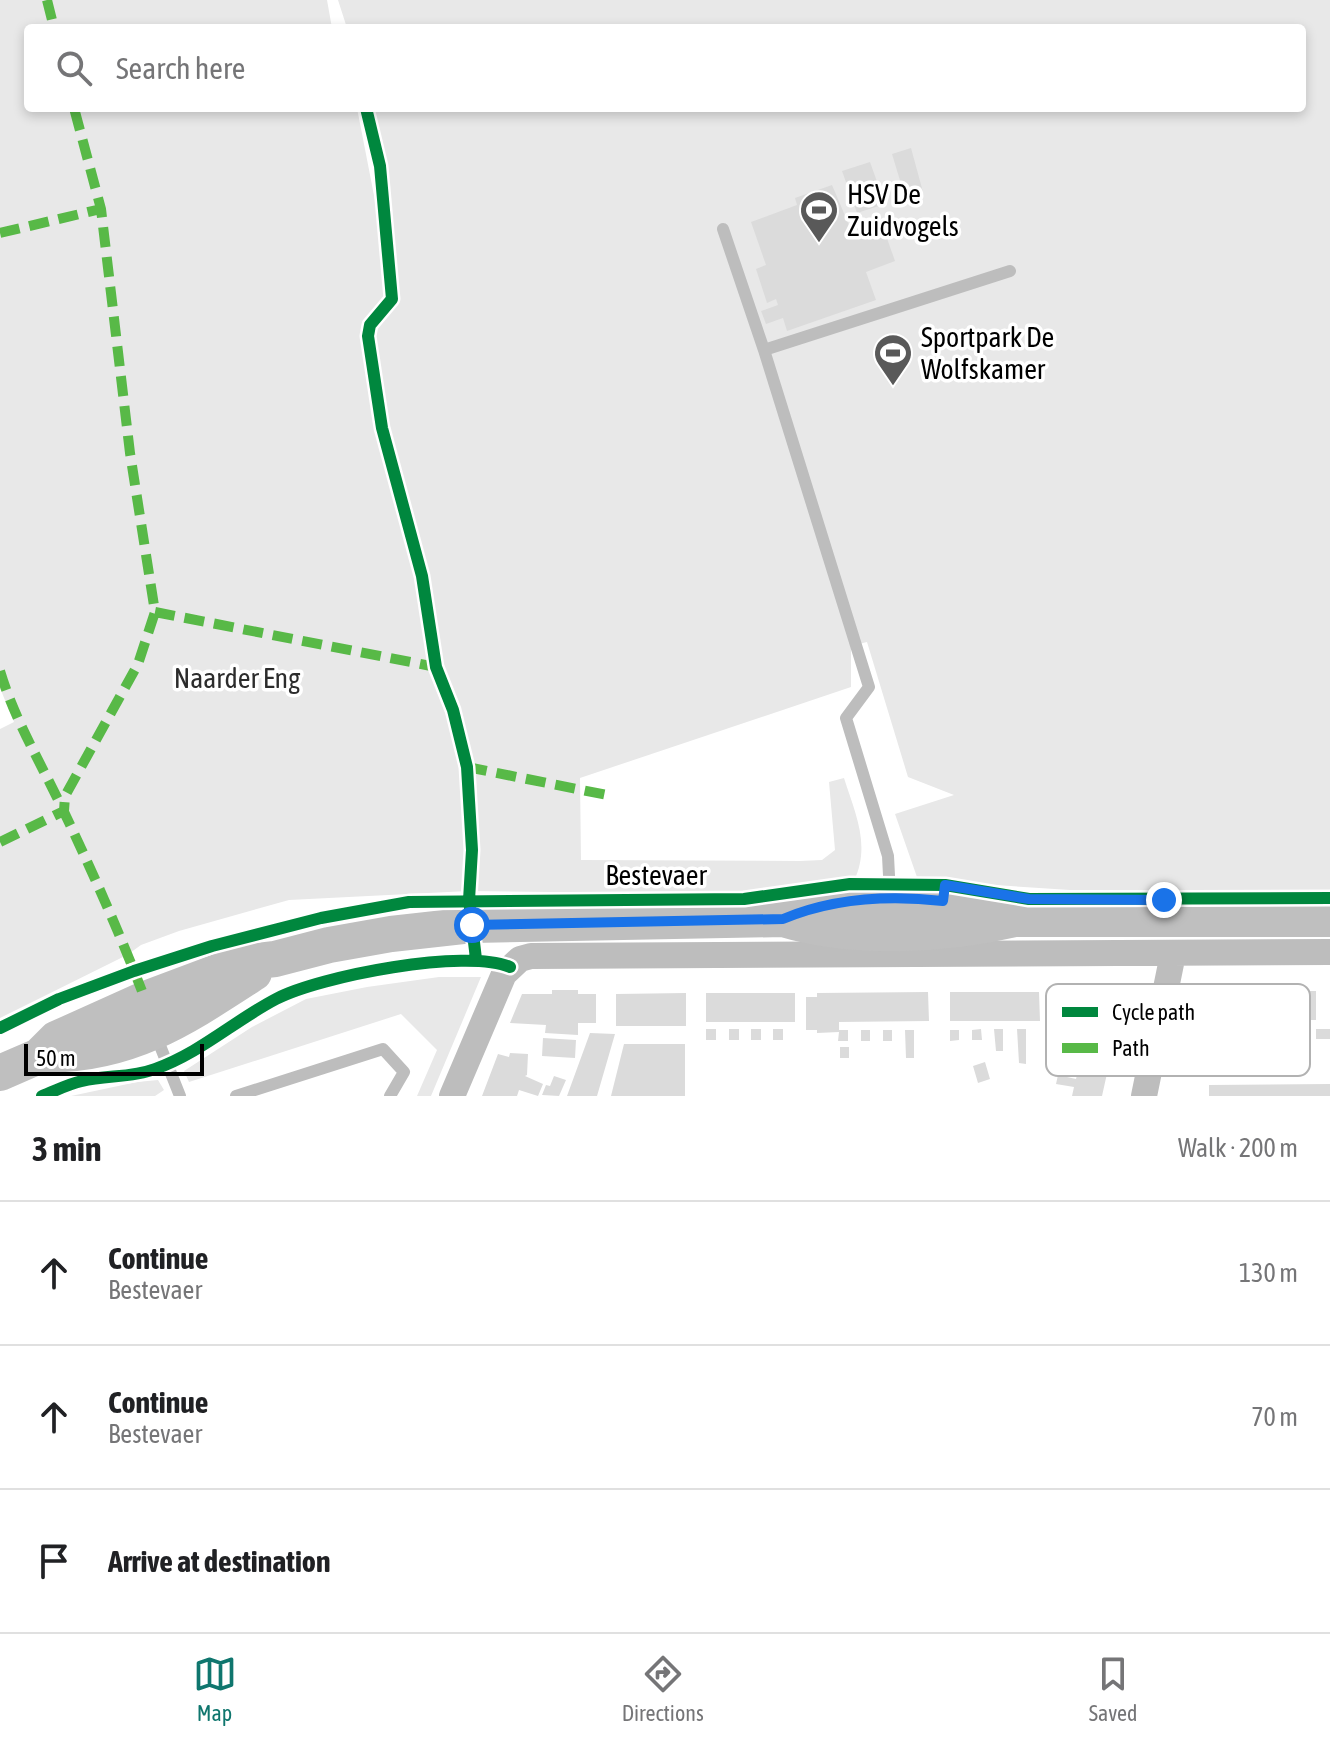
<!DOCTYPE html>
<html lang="en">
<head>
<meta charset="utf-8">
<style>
	body { margin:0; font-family:"Asap Condensed",sans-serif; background:#f6f6f6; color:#202124 }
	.scale { position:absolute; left:24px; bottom:20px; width:180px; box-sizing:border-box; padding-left:8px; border:4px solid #000; border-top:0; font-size:22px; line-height:28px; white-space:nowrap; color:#000; -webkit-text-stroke:6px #fff; paint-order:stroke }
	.stop { position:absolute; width:24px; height:24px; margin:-18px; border:6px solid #1a73e8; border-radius:50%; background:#fff }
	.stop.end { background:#1a73e8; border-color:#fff; box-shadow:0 2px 8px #0008 }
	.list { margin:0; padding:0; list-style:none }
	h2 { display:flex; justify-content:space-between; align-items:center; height:104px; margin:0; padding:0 32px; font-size:34px }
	h2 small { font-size:26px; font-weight:400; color:#757577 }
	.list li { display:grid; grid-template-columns:52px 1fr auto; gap:24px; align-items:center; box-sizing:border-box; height:144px; padding:0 32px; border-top:2px solid #e0e0e0 }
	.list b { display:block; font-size:30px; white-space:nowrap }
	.list p { margin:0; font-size:26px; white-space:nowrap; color:#757577 }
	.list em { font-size:26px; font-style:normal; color:#757577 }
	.icon { flex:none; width:44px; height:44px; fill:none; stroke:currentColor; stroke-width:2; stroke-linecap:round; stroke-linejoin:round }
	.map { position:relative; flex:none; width:1330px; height:1096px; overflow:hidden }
	.search { position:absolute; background:#fff; box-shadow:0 4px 12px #0003; left:24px; right:24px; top:24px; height:88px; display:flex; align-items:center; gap:20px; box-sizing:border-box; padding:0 28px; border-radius:8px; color:#757577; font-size:30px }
	.sheet { height:536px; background:#fff }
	nav { display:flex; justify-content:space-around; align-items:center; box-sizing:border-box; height:112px; border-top:2px solid #e0e0e0; background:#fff; font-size:22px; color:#757577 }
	nav a { display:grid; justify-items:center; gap:4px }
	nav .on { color:#0f766e }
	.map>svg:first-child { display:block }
</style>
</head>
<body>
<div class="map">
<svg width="1330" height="1096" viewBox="0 0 1330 1096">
	<rect width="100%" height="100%" fill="#fff"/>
	<!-- green -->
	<path fill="#e8e8e8" d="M0,0H327L332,28H28V108H357L384,247L386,293L376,312L378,322L390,305L396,290L386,161L374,108H1302V28H347L338,0H1330V891L1070,890L918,880L895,814L954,795L908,777L867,642L851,646V687L580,778L581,860L800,861L822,860L835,850L829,782L844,778C855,813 871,845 854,881L722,894L468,891L289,900L179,931L141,945L127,955L0,1018V729L14,722L0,688Z
		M439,977H481L431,1096H417L437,1050L401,1014L189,1082L184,1071L252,1027L306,999L367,987Z
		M158,1080L164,1090L155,1096H71L137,1082Z"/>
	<!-- building -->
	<path fill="#dbdbdb" d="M911,148L923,192L905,197L892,154Z
		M870,162L885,204L857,213L842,171Z
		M832,185L854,237L883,227L895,261L866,272L876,300L787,331L783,318L766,324L761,311L778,305L776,299L767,303L756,269L766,265L751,222L797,205L795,198Z
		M552,990H578V994H596V1023H578V1035L545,1033L546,1025L510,1023L522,994H552Z
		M1304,991H1316V1020H1304Z
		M928,992L929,1021L839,1022V1030H848V1041H838L839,1032L817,1033V1030H806V997H817V993Z
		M950,992H1039L1040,1021H950Z
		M1095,992L1123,998L1114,1042L1102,1096H1072L1074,1087L1056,1084L1058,1075L1076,1079L1079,1067L1060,1063L1062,1053L1081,1057Z
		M686,993V1026H616V994Z
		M706,993H795V1022H706Z
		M706,1029H716V1040H706Z
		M729,1029H739V1040H729Z
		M751,1029H761V1040H751Z
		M773,1029H783V1040H773Z
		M981,1029L982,1040H972V1030Z
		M994,1029H1003V1051H996Z
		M1017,1029H1026V1064L1019,1063Z
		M1316,1029H1330V1039H1316Z
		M861,1030H870V1041H861Z
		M883,1030H892V1041H883Z
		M905,1030H914V1058H906Z
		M950,1030H959V1040L950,1041Z
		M590,1033L615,1034L597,1096H567Z
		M543,1038L576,1040L575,1058L542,1056Z
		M624,1044H685V1096H611Z
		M840,1047H849V1058H840Z
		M510,1053L528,1054L527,1075L525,1076L543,1084L538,1096L519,1090L517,1096H482L498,1054L509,1057Z
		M985,1062L990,1079L978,1083L973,1066Z
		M554,1076L566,1080L559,1096L542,1095L546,1085L550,1086Z
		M1330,1084V1096H1209V1085Z"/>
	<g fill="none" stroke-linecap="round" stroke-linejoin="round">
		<!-- service -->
		<path stroke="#bdbdbd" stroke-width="12" d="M723,229L764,350
			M890,895L888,856L846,718L869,687L764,350L1010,271
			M155,1033L180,1096
			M236,1096L383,1049L404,1072L390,1096"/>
		<!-- minor -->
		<path stroke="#bdbdbd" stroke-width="26" d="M452,1096L504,974L520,959L531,956L1330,952
			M1144,1096L1173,954"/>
		<!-- secondary -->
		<path stroke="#bfbfbf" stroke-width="36" d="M784,919C853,890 934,894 1004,916
			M48,1055C133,1054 186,1017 254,973
			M0,1073L39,1056L56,1039L145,999L241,963L275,959L329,945L391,934L472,925L783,919C853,940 943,936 1015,919H1330"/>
		<!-- quiet -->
		<path stroke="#58b947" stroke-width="10" stroke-dasharray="20 10" stroke-linecap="butt" d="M47,0L54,28
			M0,233L101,209
			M155,612L436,667
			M0,671C15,721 42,765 64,812C93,873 121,936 145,999
			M467,767L612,796
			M0,842L64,811L65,796L138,664L155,612L130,453L101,209L74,108"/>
		<defs>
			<path id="cycleway" d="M366,108L380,166L392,299L370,325L368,336L382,428L422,576L436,667L453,710L467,767L472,850L469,900L476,959
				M0,1028L59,999L134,971L212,946L321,918L409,902L744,899L850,884L945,885L1029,899L1330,898
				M42,1096C55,1091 68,1084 82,1081C106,1075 131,1078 155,1069C200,1053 234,1021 276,999C320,976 466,948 510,967"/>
		</defs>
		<!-- cycleway casing -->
		<use href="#cycleway" stroke="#fff" stroke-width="17"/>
		<!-- cycleway -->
		<use href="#cycleway" stroke="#00873e" stroke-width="12"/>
	</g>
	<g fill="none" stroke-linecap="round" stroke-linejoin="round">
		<!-- route -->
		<path stroke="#1a73e8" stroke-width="10" d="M472,925L783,919C833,898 889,895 943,901L945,885L1029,899L1164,900"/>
	</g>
	<!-- icons -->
	<defs>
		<symbol id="stadium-pin" viewBox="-11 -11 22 30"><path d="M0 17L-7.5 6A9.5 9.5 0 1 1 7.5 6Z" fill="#595959" stroke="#fff"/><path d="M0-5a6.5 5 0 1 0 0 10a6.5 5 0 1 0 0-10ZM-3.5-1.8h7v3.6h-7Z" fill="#fff"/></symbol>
	</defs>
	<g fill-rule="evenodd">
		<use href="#stadium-pin" x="797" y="188" width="44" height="60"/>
		<use href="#stadium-pin" x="871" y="331" width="44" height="60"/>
	</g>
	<g text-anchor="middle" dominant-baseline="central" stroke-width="7" stroke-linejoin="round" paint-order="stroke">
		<!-- poi labels -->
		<g font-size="28" fill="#000" stroke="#fff" text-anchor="start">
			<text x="847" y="194">HSV De<tspan x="847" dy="32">Zuidvogels</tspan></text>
			<text x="921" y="337">Sportpark De<tspan x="921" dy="32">Wolfskamer</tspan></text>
		</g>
		<!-- park labels -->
		<g font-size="28" fill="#2c2c2c" stroke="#fff">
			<text x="237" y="678">Naarder Eng</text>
		</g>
		<!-- street labels -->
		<g font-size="28" fill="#000" stroke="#fff">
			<text x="656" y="875">Bestevaer</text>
		</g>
	</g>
	<!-- legend -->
	<rect x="1046" y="984" width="264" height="92" rx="12" fill="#fff" stroke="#b2b2b2" stroke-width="2"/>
	<rect x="1062" y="1007" width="36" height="10" fill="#00873e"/>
	<rect x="1062" y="1043" width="36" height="10" fill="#58b947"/>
	<g font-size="22" fill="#000">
		<text x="1112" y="1020">Cycle path</text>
		<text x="1112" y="1056">Path</text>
	</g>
</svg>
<div class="scale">50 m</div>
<div class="stop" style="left:472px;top:925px"></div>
<div class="stop end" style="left:1164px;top:900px"></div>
<div class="search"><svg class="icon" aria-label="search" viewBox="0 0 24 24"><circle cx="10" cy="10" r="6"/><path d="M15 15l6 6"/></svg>Search here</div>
</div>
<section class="sheet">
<h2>3 min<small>Walk · 200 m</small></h2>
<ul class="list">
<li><svg class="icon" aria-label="ahead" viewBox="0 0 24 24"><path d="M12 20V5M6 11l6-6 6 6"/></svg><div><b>Continue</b><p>Bestevaer</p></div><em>130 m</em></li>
<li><svg class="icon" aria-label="ahead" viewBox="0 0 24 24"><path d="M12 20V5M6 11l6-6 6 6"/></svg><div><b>Continue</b><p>Bestevaer</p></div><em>70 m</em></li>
<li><svg class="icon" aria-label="arrive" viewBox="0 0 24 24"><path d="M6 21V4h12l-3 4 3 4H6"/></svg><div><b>Arrive at destination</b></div></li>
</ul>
</section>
<nav>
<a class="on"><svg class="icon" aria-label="map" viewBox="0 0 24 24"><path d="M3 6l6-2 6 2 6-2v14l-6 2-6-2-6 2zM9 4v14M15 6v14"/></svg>Map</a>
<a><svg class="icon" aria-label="directions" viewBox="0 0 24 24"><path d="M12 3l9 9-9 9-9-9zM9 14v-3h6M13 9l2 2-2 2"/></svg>Directions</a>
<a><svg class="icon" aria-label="saved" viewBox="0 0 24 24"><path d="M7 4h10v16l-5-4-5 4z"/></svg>Saved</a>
</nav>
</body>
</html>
